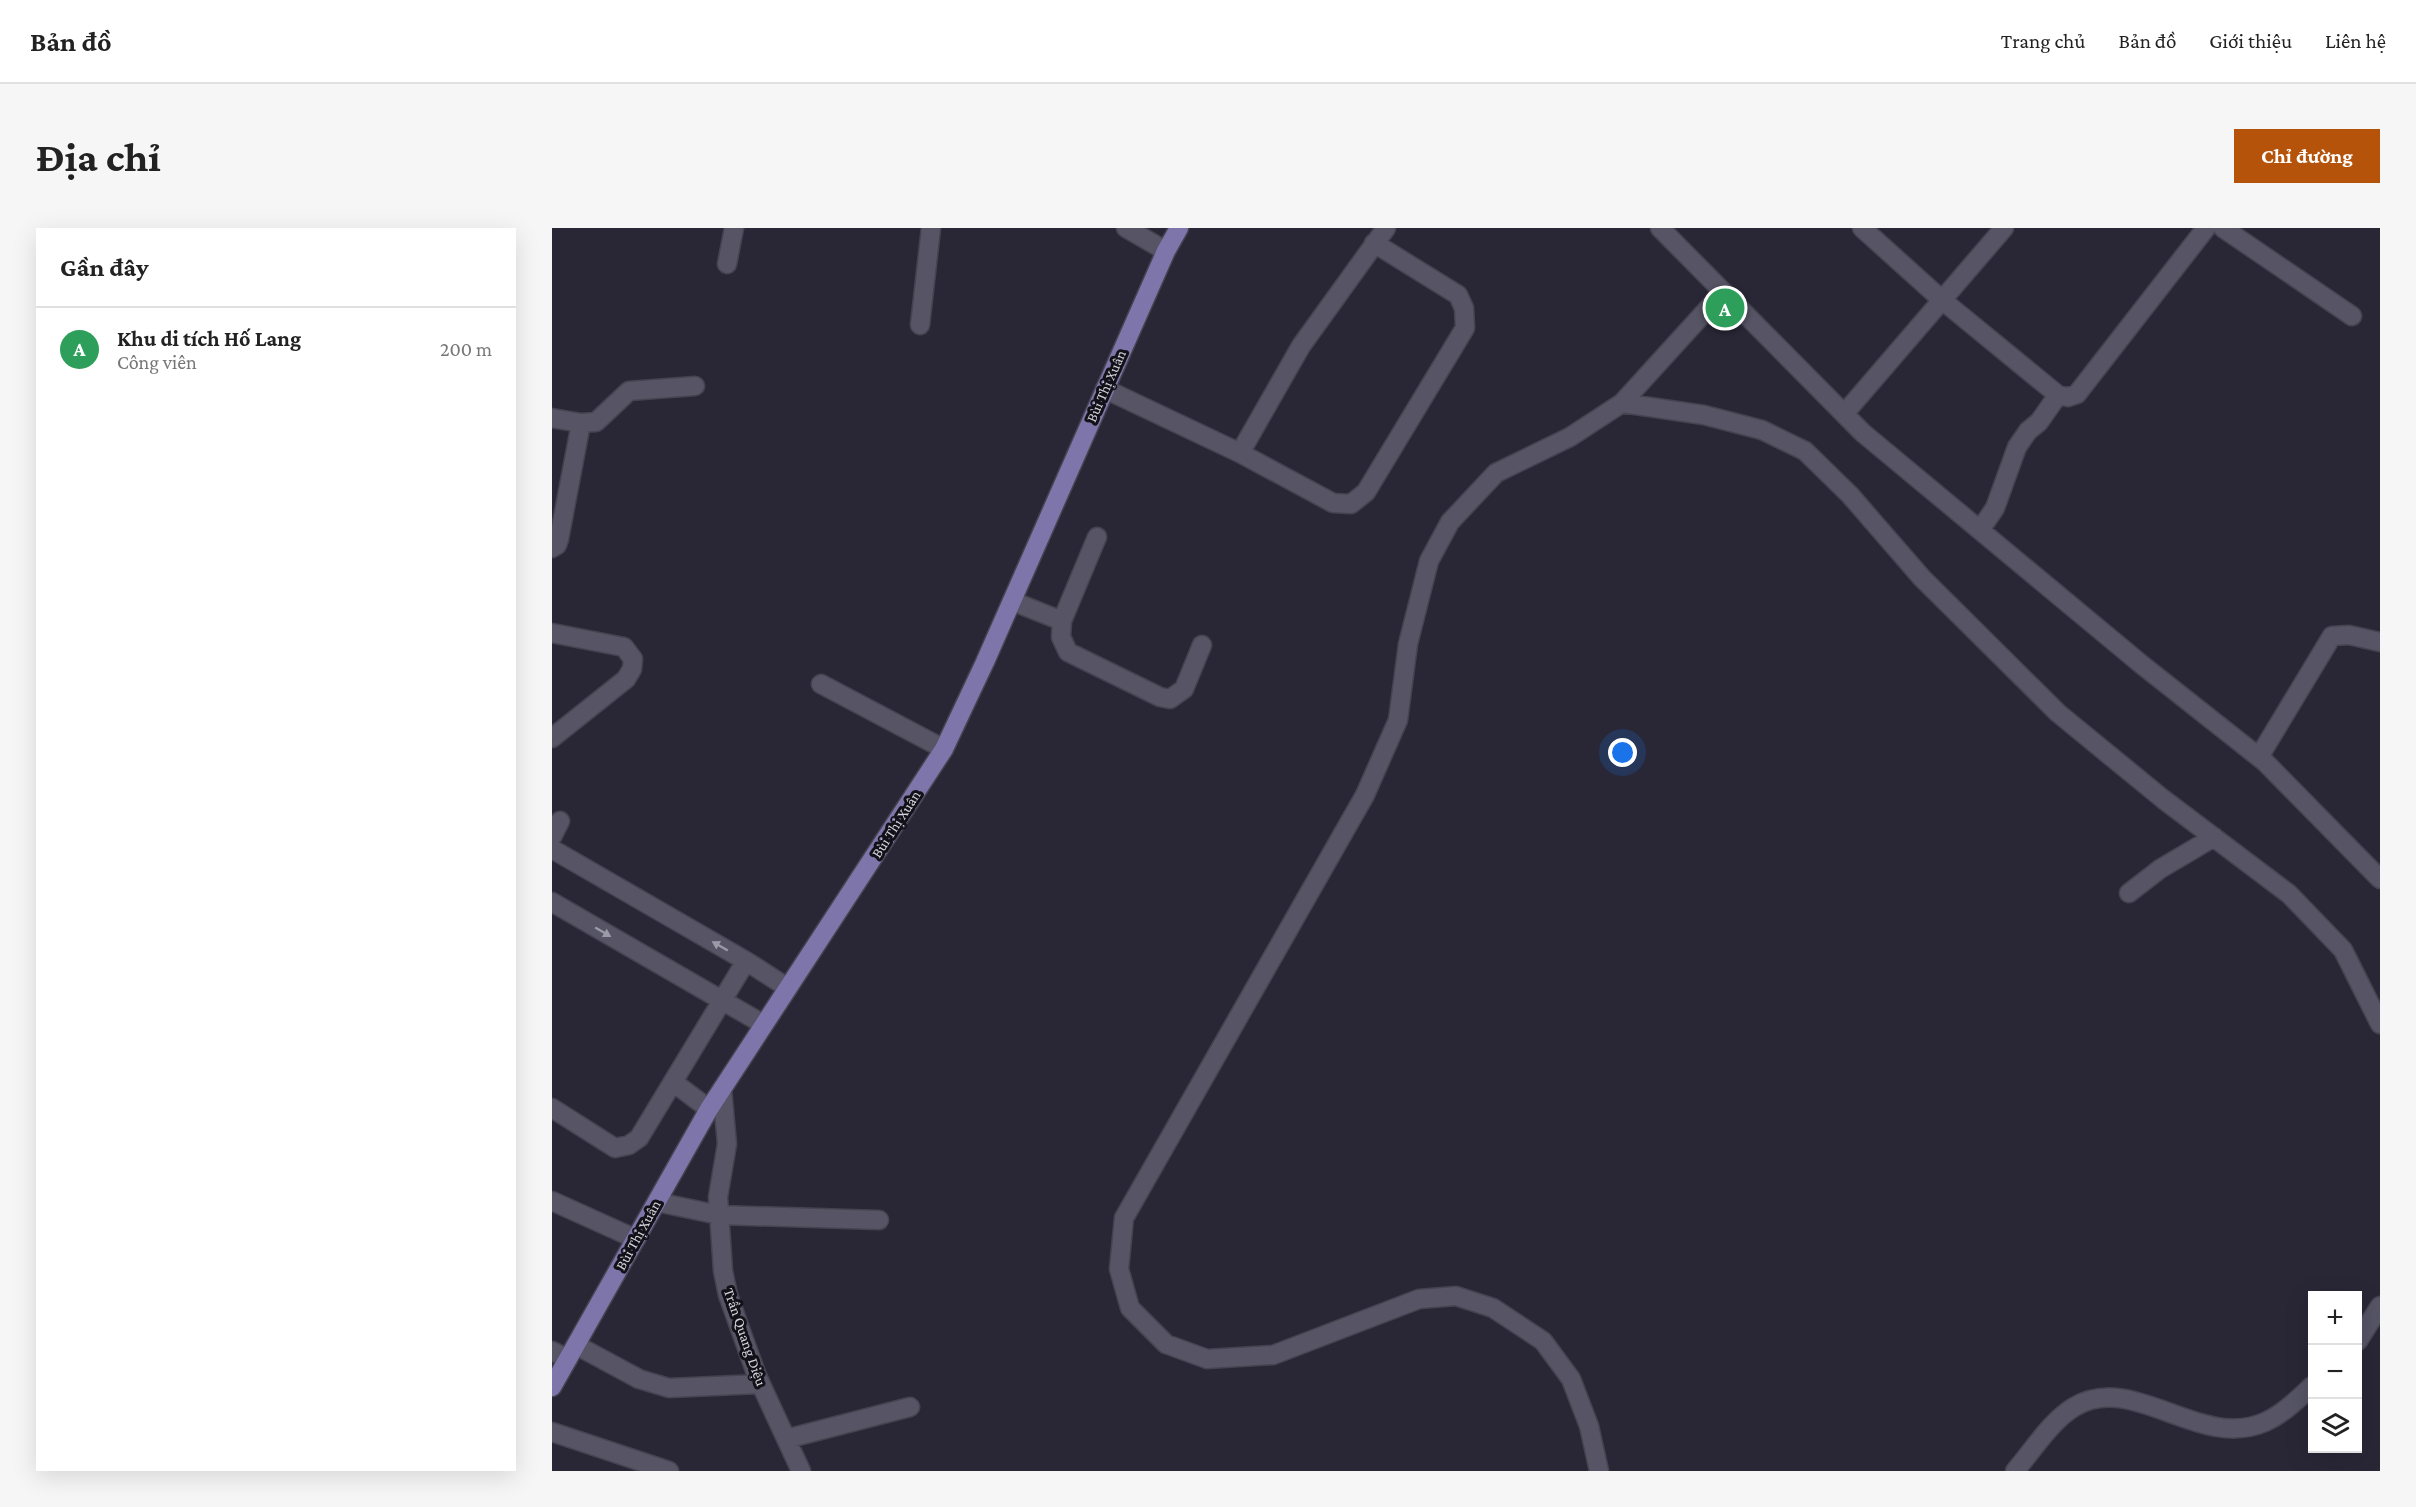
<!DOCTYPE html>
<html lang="vi">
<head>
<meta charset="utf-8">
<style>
	body { margin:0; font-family:"Crimson Pro",serif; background:#f6f6f6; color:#222 }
	.controls { position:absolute; right:18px; bottom:18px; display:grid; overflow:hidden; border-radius:0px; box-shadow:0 6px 24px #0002 }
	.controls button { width:54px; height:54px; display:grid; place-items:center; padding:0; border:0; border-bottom:2px solid #e0e0e0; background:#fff; color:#222; font:30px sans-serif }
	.you { position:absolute; left:1071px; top:525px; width:21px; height:21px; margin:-15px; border:4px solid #fff; border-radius:50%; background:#1a73e8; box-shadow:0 0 0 9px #1a73e833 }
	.badge { display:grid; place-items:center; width:39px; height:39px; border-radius:50%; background:#b45309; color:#fff; font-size:20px; font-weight:700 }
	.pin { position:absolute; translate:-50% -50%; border:3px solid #fff; box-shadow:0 2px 6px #0006 }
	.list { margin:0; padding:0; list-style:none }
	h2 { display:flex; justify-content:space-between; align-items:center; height:78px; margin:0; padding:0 24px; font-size:26px }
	h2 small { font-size:20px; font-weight:400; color:#767676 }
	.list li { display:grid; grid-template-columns:39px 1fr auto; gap:18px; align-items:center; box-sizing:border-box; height:84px; padding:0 24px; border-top:2px solid #e0e0e0 }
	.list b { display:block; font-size:22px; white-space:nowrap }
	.list p { margin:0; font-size:20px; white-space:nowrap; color:#767676 }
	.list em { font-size:20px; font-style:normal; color:#767676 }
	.icon { flex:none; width:33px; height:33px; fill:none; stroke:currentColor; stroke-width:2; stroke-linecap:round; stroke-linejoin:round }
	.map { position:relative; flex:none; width:1828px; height:1243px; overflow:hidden; border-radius:0px }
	header { display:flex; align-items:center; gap:36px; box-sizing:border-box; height:84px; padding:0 30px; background:#fff; border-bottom:2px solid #e0e0e0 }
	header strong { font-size:28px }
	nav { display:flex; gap:33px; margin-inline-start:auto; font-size:21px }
	.intro { display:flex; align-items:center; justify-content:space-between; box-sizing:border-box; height:144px; padding:0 36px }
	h1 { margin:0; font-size:42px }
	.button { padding:15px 27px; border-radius:0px; background:#b45309; color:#fff; font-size:21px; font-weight:700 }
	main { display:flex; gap:36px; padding:0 36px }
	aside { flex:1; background:#fff; border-radius:0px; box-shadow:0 6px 24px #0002 }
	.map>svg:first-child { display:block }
</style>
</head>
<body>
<header>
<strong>Bản đồ</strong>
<nav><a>Trang chủ</a><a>Bản đồ</a><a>Giới thiệu</a><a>Liên hệ</a></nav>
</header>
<div class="intro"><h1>Địa chỉ</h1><a class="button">Chỉ đường</a></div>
<main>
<aside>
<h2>Gần đây<small></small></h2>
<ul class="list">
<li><span class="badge" style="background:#2e9e5b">A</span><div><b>Khu di tích Hố Lang</b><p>Công viên</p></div><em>200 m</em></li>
</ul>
</aside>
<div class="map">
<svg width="1828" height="1243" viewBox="0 0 1828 1243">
	<rect width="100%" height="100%" fill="#292736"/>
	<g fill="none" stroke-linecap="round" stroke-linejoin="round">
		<defs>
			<path id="minor" d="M574,0L614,23
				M1108,0L1311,205L1589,436L1713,534L1828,651
				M1310,0L1390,72L1506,167L1516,169L1525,166L1654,0
				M1671,0L1800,88
				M175,36L182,0
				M368,97L379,0
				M553,161L688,225L781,275L799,276L814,264L913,100L912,80L906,67L822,15
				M1070,175L1152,187L1210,202L1253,223L1298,267L1370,350L1506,485L1611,571L1737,666L1791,722L1828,796
				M1292,186L1452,0
				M0,190L29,195L44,194L77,163L143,158
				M688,225L749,118L834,0
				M1428,302L1443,280L1465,219L1476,203L1487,194L1506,167
				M0,320L5,317L7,311L29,195
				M460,373L510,393L509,409L516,424L608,469L618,471L632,461L650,417
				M510,393L545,309
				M0,405L72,419L81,431L80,441L74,451L0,510
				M269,456L392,521
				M1707,529L1780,408L1797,407L1828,414
				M0,609L8,593
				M0,621L194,733L236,760
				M1577,665L1608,641L1662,609
				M0,674L211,796
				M121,854L157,881
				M170,861L175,916L166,969L171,1043L176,1067L205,1148L249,1243
				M0,880L63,920L77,917L87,910L194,733
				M0,973L84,1011
				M105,974L167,987L327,992
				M1806,1113L1828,1078
				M24,1117L87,1151L117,1160L208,1156
				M0,1123L16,1131
				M0,1204L117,1243
				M234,1211L358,1179
				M1047,1243L1037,1198L1019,1151L991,1113L941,1080L904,1068L867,1071L721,1127L655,1131L614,1116L578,1080L567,1041L572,990L813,567L846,492L856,416L877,333L898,294L944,245L1018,209L1070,175L1171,64
				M1463,1243C1481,1222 1499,1193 1522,1179C1582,1143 1647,1223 1713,1194C1731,1186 1746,1171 1760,1158"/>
			<path id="major" d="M0,1159L157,881L392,521L433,434L614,23L627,0"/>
		</defs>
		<!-- minor casing -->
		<use href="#minor" stroke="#44434f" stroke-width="21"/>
		<!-- major casing -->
		<use href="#major" stroke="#44434f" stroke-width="21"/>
		<!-- minor -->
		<use href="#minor" stroke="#565465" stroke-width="18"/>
		<!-- major -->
		<use href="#major" stroke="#7e76aa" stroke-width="18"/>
	</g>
	<!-- one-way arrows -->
	<defs><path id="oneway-solid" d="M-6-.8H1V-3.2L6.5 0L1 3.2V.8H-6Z" transform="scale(1.5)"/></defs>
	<g fill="#9b9aa7">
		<use href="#oneway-solid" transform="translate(51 704) rotate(30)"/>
		<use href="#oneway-solid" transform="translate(168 718) rotate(-150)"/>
	</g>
	<g text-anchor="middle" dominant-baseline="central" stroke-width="6" stroke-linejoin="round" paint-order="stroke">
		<!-- street labels -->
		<g font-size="15" fill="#d4d3dd" stroke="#121118">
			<text transform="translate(554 158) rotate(-66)">Bùi Thị Xuân</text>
			<text transform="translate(344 596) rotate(-57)">Bùi Thị Xuân</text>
			<text transform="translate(86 1007) rotate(-61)">Bùi Thị Xuân</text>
			<text transform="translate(193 1109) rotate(71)">Trần Quang Diệu</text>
		</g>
	</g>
</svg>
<div class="controls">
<button>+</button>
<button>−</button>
<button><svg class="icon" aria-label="layers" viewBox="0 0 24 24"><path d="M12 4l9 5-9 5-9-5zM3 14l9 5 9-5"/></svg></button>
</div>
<div class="you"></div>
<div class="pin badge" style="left:1173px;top:80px;background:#2e9e5b">A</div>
</div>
</main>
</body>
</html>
